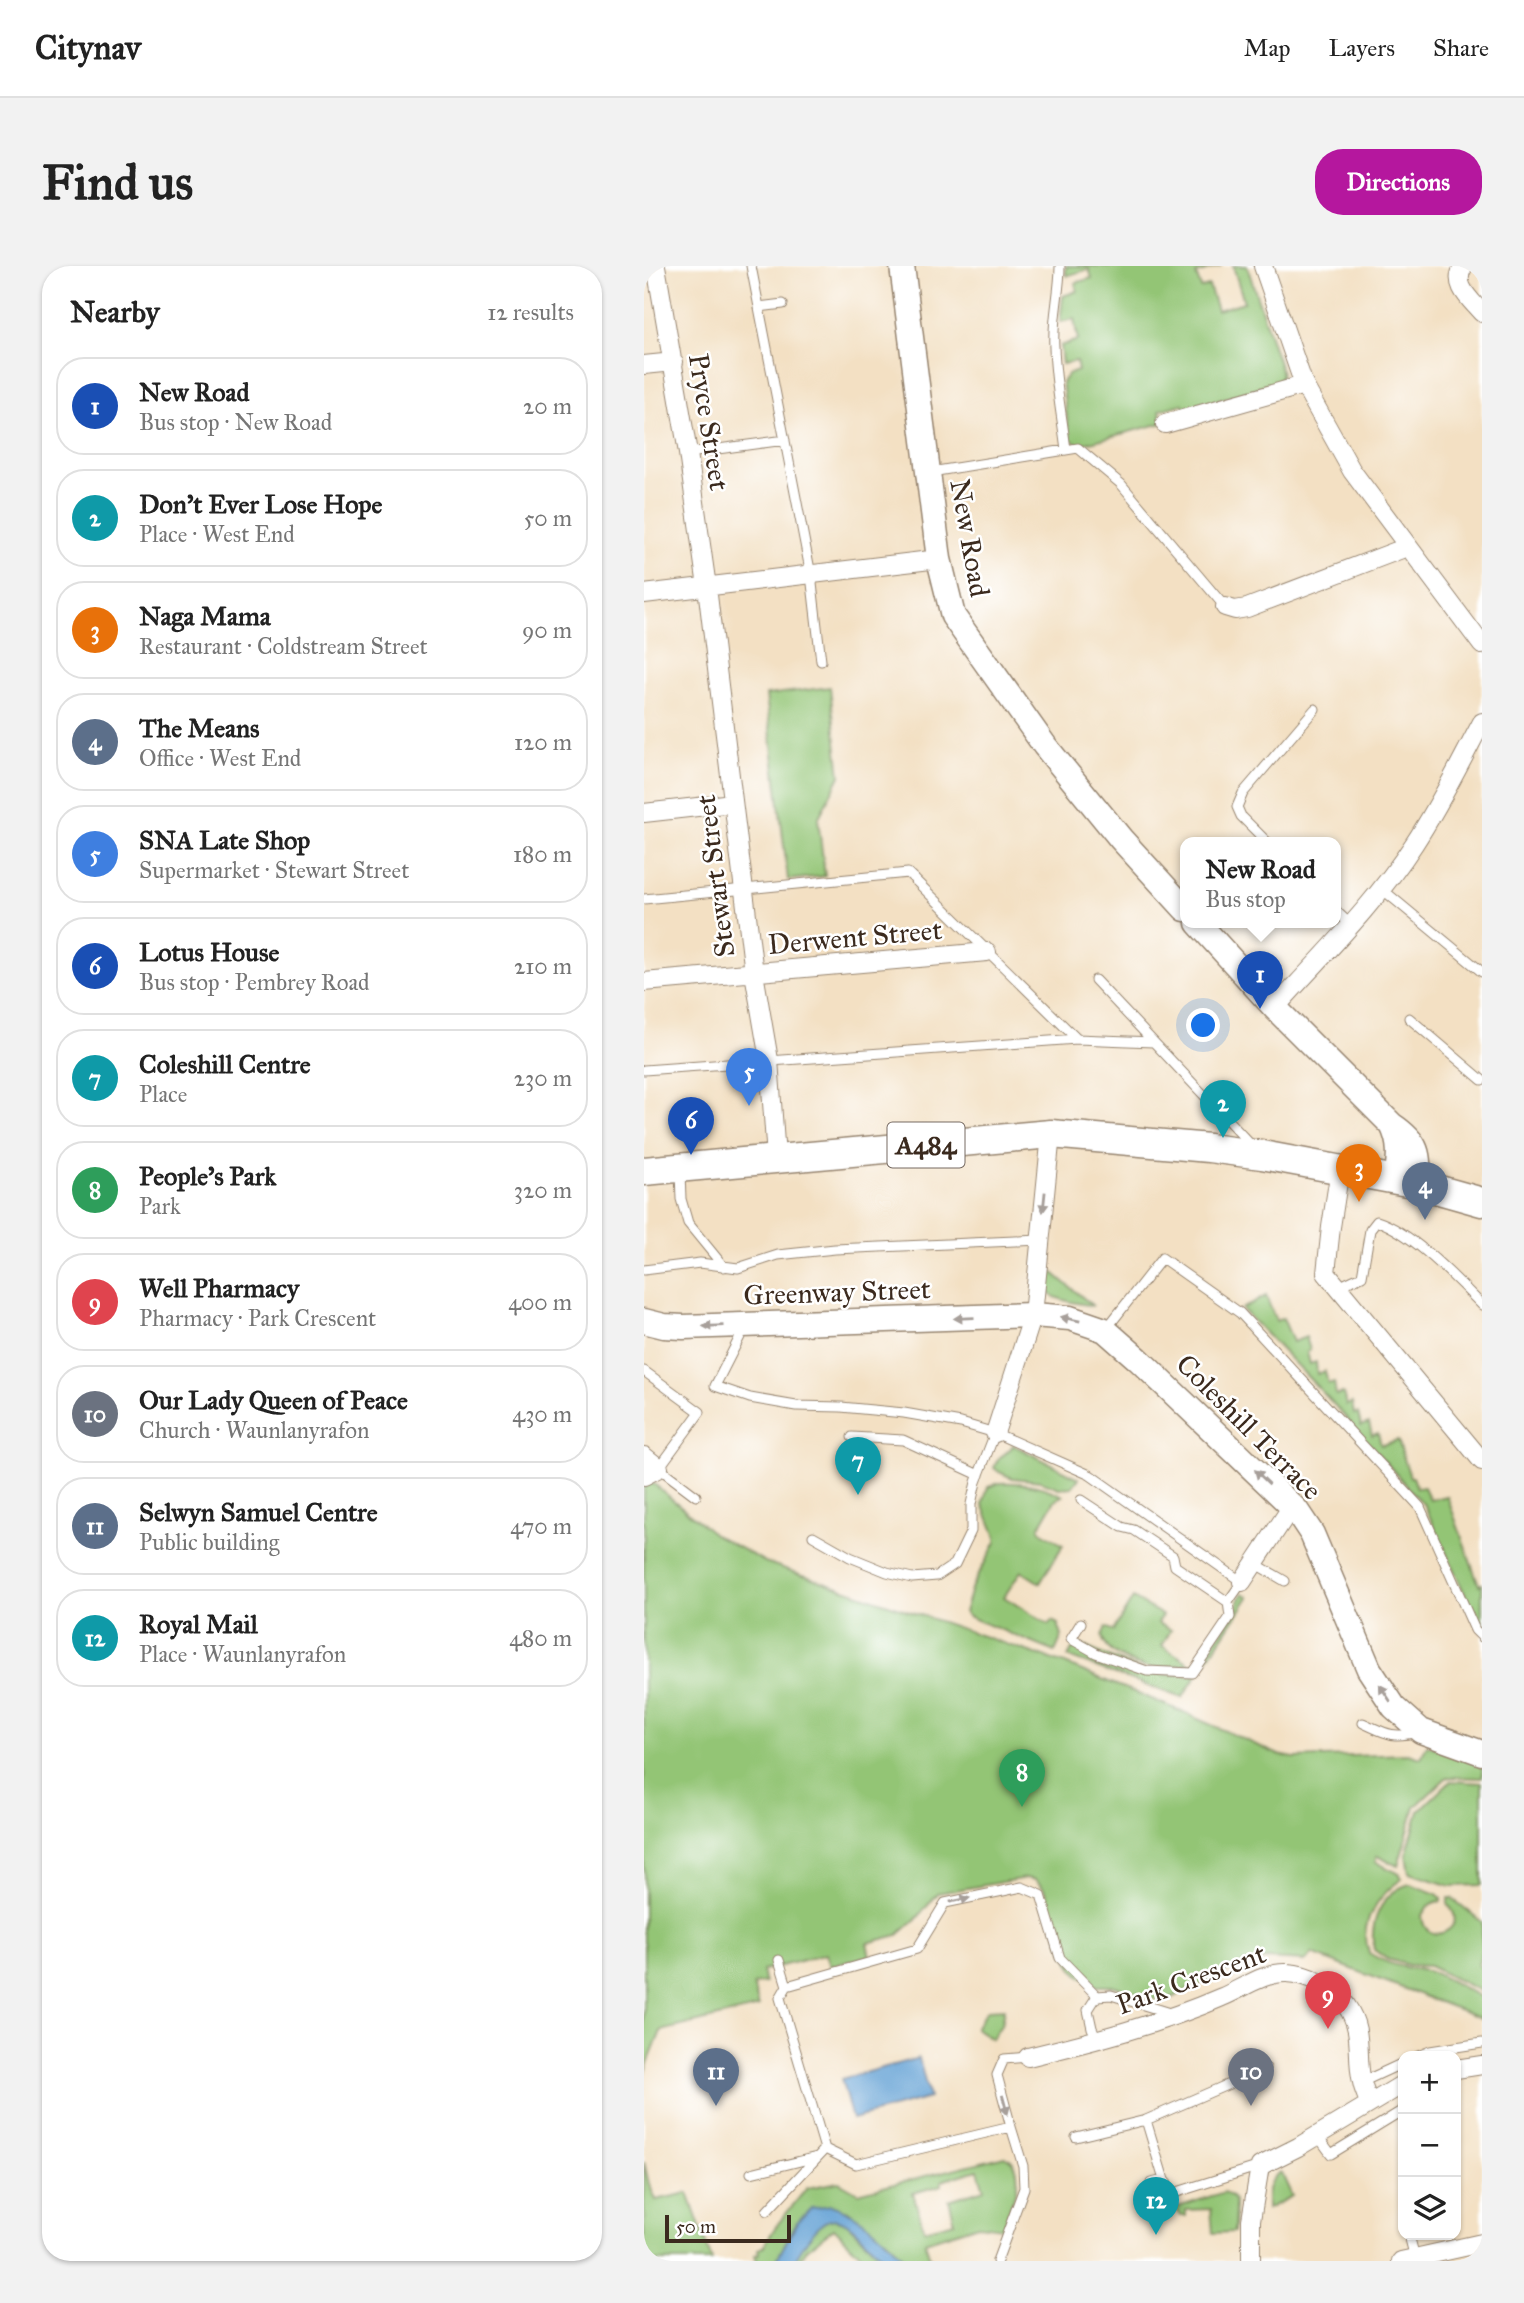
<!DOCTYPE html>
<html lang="en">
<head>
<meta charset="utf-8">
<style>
	body { margin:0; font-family:"IM FELL Great Primer",serif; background:#f2f2f2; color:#222 }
	.controls { position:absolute; right:21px; bottom:21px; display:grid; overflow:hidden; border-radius:14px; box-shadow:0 2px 5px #0004 }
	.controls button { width:63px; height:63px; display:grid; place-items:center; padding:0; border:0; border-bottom:2px solid #e0e0e0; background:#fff; color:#222; font:35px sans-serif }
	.scale { position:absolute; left:21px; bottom:18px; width:126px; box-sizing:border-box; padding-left:7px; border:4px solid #3b2a1e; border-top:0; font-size:19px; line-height:24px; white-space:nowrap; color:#3b2a1e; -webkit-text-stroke:5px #fff; paint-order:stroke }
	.you { position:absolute; left:560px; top:760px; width:24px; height:24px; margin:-18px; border:5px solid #fff; border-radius:50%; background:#1a73e8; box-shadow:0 0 0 10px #1a73e833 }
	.badge { display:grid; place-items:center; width:46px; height:46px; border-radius:50%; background:#b5179e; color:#fff; font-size:23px; font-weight:700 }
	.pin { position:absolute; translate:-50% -58px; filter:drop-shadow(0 2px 4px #0008) }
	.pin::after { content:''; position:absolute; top:37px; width:24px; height:21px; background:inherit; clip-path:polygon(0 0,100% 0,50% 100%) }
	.popup { position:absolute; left:536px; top:571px; width:161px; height:91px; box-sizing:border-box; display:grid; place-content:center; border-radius:14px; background:#fff; filter:drop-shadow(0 2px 5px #0005); font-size:23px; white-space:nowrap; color:#767676 }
	.popup b { font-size:26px; color:#222 }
	.popup::after { content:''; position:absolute; left:50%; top:100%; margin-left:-14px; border:14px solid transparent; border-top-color:#fff }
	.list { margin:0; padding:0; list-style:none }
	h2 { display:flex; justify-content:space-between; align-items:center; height:91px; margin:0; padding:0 28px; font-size:30px }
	h2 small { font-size:23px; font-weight:400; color:#767676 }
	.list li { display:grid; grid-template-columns:46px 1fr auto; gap:21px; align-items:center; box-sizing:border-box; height:98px; margin:0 14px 14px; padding:0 14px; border:2px solid #e0e0e0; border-radius:28px }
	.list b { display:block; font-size:26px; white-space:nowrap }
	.list p { margin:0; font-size:23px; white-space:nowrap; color:#767676 }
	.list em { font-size:23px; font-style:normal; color:#767676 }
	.icon { flex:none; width:38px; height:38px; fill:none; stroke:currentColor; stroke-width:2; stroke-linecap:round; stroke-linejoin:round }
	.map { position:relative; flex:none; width:838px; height:1995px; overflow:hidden; border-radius:28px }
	header { display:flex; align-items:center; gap:42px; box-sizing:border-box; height:98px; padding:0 35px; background:#fff; border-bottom:2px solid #e0e0e0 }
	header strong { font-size:33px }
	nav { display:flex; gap:38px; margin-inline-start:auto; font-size:24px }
	.intro { display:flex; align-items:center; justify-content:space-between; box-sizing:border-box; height:168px; padding:0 42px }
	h1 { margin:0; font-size:49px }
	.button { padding:18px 32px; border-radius:28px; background:#b5179e; color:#fff; font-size:24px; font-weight:700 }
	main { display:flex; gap:42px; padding:0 42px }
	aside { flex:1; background:#fff; border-radius:28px; box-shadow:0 2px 5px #0004 }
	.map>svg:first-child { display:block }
</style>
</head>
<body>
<header>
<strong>Citynav</strong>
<nav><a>Map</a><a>Layers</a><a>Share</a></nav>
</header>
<div class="intro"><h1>Find us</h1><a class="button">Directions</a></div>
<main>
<aside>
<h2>Nearby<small>12 results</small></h2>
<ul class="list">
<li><span class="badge" style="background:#1a4fb4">1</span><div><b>New Road</b><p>Bus stop · New Road</p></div><em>20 m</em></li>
<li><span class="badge" style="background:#0f9aa8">2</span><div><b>Don't Ever Lose Hope</b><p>Place · West End</p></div><em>50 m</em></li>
<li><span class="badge" style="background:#e8710a">3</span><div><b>Naga Mama</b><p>Restaurant · Coldstream Street</p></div><em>90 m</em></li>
<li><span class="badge" style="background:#5c6f8a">4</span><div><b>The Means</b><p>Office · West End</p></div><em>120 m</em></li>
<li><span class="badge" style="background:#3f7fe0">5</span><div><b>SNA Late Shop</b><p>Supermarket · Stewart Street</p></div><em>180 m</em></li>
<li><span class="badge" style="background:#1a4fb4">6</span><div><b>Lotus House</b><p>Bus stop · Pembrey Road</p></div><em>210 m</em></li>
<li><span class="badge" style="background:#0f9aa8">7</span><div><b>Coleshill Centre</b><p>Place</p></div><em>230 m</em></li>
<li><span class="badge" style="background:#2e9e5b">8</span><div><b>People's Park</b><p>Park</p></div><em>320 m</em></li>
<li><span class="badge" style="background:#e0444e">9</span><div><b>Well Pharmacy</b><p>Pharmacy · Park Crescent</p></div><em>400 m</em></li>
<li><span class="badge" style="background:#6b7280">10</span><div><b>Our Lady Queen of Peace</b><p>Church · Waunlanyrafon</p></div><em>430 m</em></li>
<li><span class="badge" style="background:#5c6f8a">11</span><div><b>Selwyn Samuel Centre</b><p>Public building</p></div><em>470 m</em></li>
<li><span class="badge" style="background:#0f9aa8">12</span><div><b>Royal Mail</b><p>Place · Waunlanyrafon</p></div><em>480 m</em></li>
</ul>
</aside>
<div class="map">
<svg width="838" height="1995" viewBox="0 0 838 1995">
	<rect width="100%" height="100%" fill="#fff"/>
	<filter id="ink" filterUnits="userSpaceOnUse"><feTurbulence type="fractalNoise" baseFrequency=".0143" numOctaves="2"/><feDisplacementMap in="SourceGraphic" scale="14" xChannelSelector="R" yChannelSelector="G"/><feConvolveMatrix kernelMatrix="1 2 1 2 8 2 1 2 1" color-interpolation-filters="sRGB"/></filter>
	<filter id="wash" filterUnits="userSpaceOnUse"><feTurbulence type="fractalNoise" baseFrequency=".00686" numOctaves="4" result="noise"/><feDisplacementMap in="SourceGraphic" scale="28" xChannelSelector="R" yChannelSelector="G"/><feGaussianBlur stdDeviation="1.57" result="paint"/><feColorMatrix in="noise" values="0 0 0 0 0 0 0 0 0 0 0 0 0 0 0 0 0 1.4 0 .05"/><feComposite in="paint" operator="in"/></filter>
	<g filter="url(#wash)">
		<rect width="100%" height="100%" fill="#f3e0c3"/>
		<!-- green -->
		<path fill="#93c575" stroke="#67784a" stroke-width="2" fill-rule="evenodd" d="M422,0H577L552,8L557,22L565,20L573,44L600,36L589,0H603L637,104C638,110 637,113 633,118L541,144L539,138L516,144L519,157L435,179L426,173L418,116L424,108L434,105L432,95L418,98L416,80L434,74L430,53L416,56L419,30L433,25L431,17L448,12L445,3L422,10Z
			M186,421L196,510L174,553L181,610L144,614L122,429Z
			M407,1005L449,1040C431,1036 388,1034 402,1006Z
			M622,1030L632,1055L639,1052L649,1076L662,1071L666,1084L663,1086L666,1098L672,1096L673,1108L681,1105L684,1118L690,1116L692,1129L699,1127L702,1139L708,1137L710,1148L714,1147L717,1160L725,1157L728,1169L734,1167L737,1179L754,1174L766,1211H769L773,1222L780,1221L786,1234L803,1230L835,1319L838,1318V1360L833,1355L781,1240L685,1133L598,1043Z
			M369,1179L435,1212L428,1221L415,1222L397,1215L368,1212L355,1206L350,1202C356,1185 363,1191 369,1179Z
			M0,1217L10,1218L70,1268L121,1296L421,1398L529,1442L635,1489L650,1492L764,1488L777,1492L783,1479L838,1496V1512L803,1511L771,1541L754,1600L733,1590L731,1596L754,1607L758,1613C740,1625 722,1646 721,1670C721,1675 724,1682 725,1687C748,1701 758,1700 783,1705C799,1709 822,1724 838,1732V1752L668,1688L662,1695L621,1693L598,1698L523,1734L510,1733L471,1720H452L437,1710L428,1702L415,1675L402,1625L392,1614L382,1612L294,1627L275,1650L254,1669L223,1677L226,1690L186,1700L182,1688L118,1705L121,1717L109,1719L115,1741L17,1765L0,1807Z
			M355,1217C376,1216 400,1220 419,1230L411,1234L395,1262L398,1266L419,1279L396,1317L377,1305L360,1331L405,1359L408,1355L414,1358L418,1370L411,1386L323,1350L320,1346L328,1320L352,1276V1271L339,1238L344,1221Z
			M599,1327L605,1331L538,1432L424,1391L432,1377L503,1407L548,1410L589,1347Z
			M489,1332L518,1349L514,1357L527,1364L518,1380L547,1398C534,1399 520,1403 508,1402C491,1400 461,1388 458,1370L462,1361L469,1365Z
			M806,1515L838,1517V1619L807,1620L765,1607L762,1589L775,1545Z
			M766,1618L793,1628L797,1632V1635L784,1640L778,1649C779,1684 828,1663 804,1639V1632H808L838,1656V1683L834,1700L838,1702V1726L785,1700L765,1699L743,1693L730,1684C725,1657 737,1626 766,1618Z
			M360,1743L357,1759L348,1773L331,1762L343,1744Z
			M361,1890C387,1902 365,1942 359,1962L334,1959L281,1976L285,1989L290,1995H262L244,1975L203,1944L153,1956L132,1995H113L111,1989L115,1988L114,1983L119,1981L132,1960L163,1922L195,1916L214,1927ZM334,1904L340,1923L305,1934L311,1956L280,1964L269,1927L298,1919L297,1915Z
			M0,1896L5,1918L12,1934L44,1927L68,1995H0Z
			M637,1906L648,1930L623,1943C623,1928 622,1914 637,1906Z
			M580,1926L589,1932L591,1939L590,1966L569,1967L567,1943L542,1944V1950H537L531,1942Z
			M190,1953L201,1956L242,1995H223L190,1962L163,1983L156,1995H150C160,1978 169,1956 190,1953Z"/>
		<!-- water -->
		<path fill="#62a0d4" stroke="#4e6579" stroke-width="2" d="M275,1792L285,1832L208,1853L197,1813Z
			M187,1939C219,1949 240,1971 262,1995H242C198,1951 188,1929 150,1995H132L153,1956L167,1942Z"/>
	</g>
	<g filter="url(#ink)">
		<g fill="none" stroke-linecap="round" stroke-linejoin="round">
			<defs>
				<path id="lane" d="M107,0L167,309L177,395
					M416,0C416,27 408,54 410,81C411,116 418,150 422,184
					M115,41L139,38
					M44,187L141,174
					M287,206L434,182L477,218L581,341
					M624,577L597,550L593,541L599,527L671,443
					M738,623L838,706
					M0,633L264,607L433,773
					M691,644L707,659
					M451,714L609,881
					M765,752L838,814
					M0,804L433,773L509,776
					M36,906L37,933L44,957L80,1001
					M0,1004L56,997L94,1002L134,989L191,983L396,974
					M694,1021L718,1010L726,964L733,955C768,966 812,1013 838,1039
					M463,1062L518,992L596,1047L776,1241L831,1364L838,1371
					M100,1063L71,1120L106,1132L152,1140L197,1141L260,1147L317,1157L351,1167L446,1209L598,1316L584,1336L586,1351L548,1407L503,1405L452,1387L427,1373L437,1357
					M0,1105L56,1146L15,1202L52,1230
					M208,1171L259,1174L335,1209
					M437,1234L478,1261L490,1264L529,1290L531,1300L584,1336
					M169,1270L206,1291L243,1306L268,1312L293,1310L311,1298L327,1265V1238L332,1216L351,1167
					M610,1297L641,1315
					M719,1457C741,1467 748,1473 773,1466
					M135,1694L143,1720
					M454,1775L448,1762L444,1744L453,1730L467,1729L529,1748
					M774,1790L786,1785L838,1777
					M718,1816L759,1797
					M502,1854L622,1802
					M367,1861L353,1809L360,1793L384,1791
					M673,1869L687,1888L759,1844
					M432,1871L502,1854L520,1914L530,1927L616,1900
					M107,1907L173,1891
					M507,1917L520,1914
					M123,1945L181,1883
					M765,1969L771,1992
					M353,1995L380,1922L379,1900L367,1861L212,1898L181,1883L136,1732L143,1720L273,1683L301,1637L378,1621L397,1629L416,1692L453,1730"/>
				<path id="street" d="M12,0L44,187L63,321L110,707L125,794L132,892
					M619,0L660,119L708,205L838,379
					M820,0C807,18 826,33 838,47
					M0,99L30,96
					M521,158L660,119
					M0,328L295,293
					M581,341L591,344L603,342L763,281
					M0,547L89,537
					M0,716L343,686
					M631,742C679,689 731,638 770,578C796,539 816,497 838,456
					M696,903L687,961L682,1007L838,1195
					M351,1167L389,1049L407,868
					M0,1190L15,1202L0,1210
					M598,1316L648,1240
					M384,1791C450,1775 516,1758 578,1731C598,1723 620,1706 643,1707C666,1708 688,1721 702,1739C721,1766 711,1788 718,1816C719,1823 723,1830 725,1837
					M812,1803L838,1799
					M607,1995V1954L616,1900L654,1881L759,1818
					M757,1995L838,1977"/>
				<path id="secondary" d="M258,0L295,293L309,350L401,480L477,573L541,643
					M554,657L631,742L748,859C775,877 775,887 774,918
					M748,859C758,879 755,894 752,915
					M0,1055L20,1060L39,1061L389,1049L426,1052L461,1064L494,1093L652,1244L668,1268L725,1403L750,1441L777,1465L838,1487"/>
				<path id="primary" d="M0,905L407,868L565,882L618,889L774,918L838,936"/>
			</defs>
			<!-- lane casing -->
			<use href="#lane" stroke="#978570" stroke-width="11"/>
			<!-- street casing -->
			<use href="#street" stroke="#978570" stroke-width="20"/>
			<!-- secondary casing -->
			<use href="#secondary" stroke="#978570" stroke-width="27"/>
			<!-- primary casing -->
			<use href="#primary" stroke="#978570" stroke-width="31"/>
			<!-- lane -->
			<use href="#lane" stroke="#fff" stroke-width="9"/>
			<!-- street -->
			<use href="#street" stroke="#fff" stroke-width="18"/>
			<!-- secondary -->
			<use href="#secondary" stroke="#fff" stroke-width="24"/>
			<!-- primary -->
			<use href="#primary" stroke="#fff" stroke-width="28"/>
		</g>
		<!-- one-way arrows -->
		<defs><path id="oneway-solid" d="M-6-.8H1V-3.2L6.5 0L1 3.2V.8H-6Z" transform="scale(1.75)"/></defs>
		<g fill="#a79f9a">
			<use href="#oneway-solid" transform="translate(400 936) rotate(96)"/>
			<use href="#oneway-solid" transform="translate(320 1052) rotate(178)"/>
			<use href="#oneway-solid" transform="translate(426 1053) rotate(-168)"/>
			<use href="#oneway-solid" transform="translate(69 1060) rotate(178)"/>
			<use href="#oneway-solid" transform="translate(618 1211) rotate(-136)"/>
			<use href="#oneway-solid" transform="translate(741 1427) rotate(-123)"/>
			<use href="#oneway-solid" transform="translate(316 1634) rotate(-12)"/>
			<use href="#oneway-solid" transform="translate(361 1839) rotate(75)"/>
		</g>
	</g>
	<g text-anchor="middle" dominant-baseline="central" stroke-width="5" stroke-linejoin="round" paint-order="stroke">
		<!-- shield labels -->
		<rect fill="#fff" stroke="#766a62" stroke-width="2" x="243.5" y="856.5" width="77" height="45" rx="5"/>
		<g font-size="26" font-weight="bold" fill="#3b2a1e">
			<text x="282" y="879">A484</text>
		</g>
		<!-- street labels -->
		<g font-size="28" fill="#3b2a1e" stroke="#fff">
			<text transform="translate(65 156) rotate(81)">Pryce Street</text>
			<text transform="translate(326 272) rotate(80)">New Road</text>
			<text transform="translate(71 610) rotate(-97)">Stewart Street</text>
			<text transform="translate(211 671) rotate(-5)">Derwent Street</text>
			<text transform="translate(193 1026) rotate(-2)">Greenway Street</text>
			<text transform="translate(605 1161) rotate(45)">Coleshill Terrace</text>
			<text transform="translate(547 1713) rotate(-20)">Park Crescent</text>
		</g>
	</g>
</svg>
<div class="controls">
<button>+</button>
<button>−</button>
<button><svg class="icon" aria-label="layers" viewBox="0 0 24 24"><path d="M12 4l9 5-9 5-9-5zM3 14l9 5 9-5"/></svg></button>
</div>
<div class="scale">50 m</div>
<div class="you"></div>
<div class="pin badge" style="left:616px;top:743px;background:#1a4fb4">1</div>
<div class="popup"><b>New Road</b>Bus stop</div>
<div class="pin badge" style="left:579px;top:872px;background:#0f9aa8">2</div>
<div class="pin badge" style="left:715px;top:936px;background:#e8710a">3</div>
<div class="pin badge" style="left:781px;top:954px;background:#5c6f8a">4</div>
<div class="pin badge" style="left:105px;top:840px;background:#3f7fe0">5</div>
<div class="pin badge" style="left:47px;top:889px;background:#1a4fb4">6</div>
<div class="pin badge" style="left:214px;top:1229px;background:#0f9aa8">7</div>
<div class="pin badge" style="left:378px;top:1541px;background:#2e9e5b">8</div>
<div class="pin badge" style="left:684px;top:1763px;background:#e0444e">9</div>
<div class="pin badge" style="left:607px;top:1840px;background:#6b7280">10</div>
<div class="pin badge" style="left:72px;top:1840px;background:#5c6f8a">11</div>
<div class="pin badge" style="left:512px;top:1969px;background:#0f9aa8">12</div>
</div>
</main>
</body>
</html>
